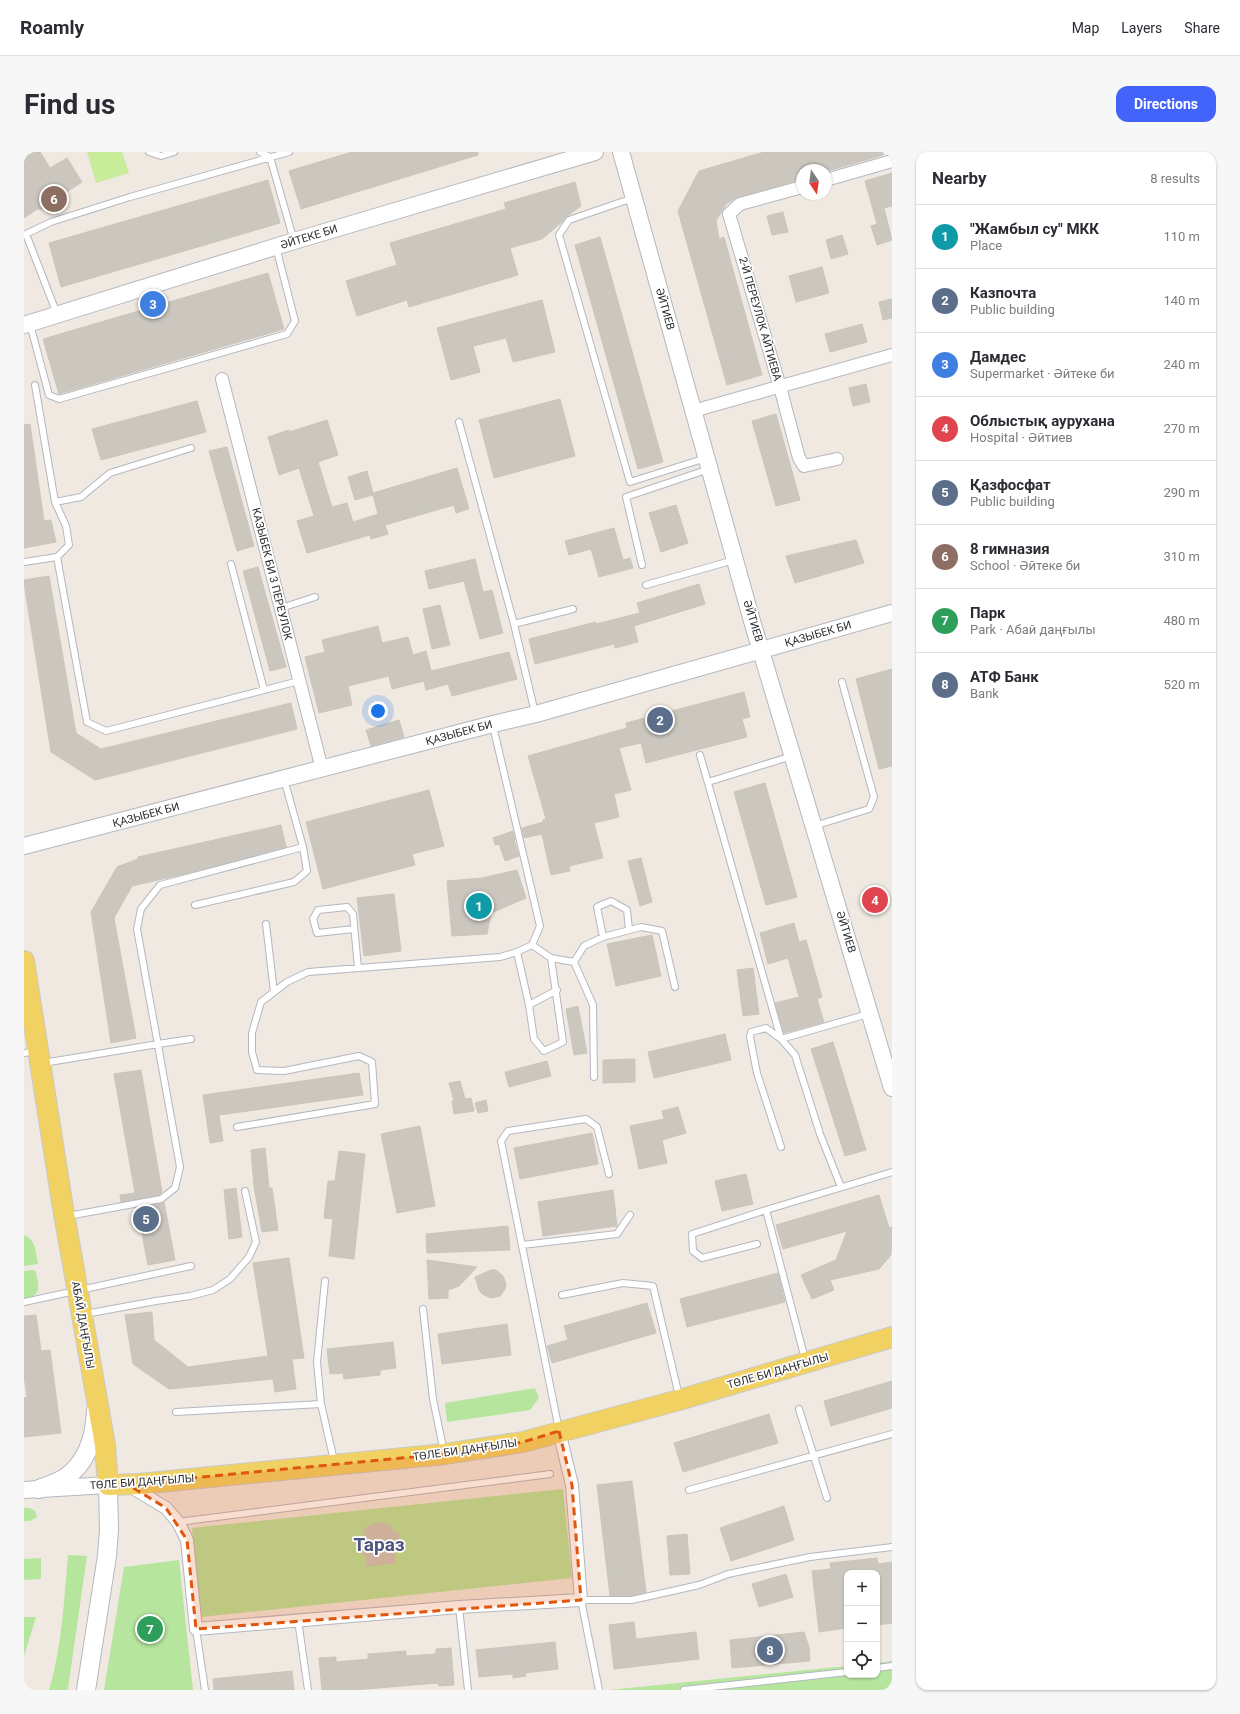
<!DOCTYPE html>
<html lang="en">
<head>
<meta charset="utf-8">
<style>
	body { margin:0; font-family:Roboto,sans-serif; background:#f7f7f7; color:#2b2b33 }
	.controls { position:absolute; right:12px; bottom:12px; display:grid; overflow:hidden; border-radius:8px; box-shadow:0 1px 3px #0004 }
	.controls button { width:36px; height:36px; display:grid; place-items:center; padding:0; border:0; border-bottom:1px solid #e1e1e2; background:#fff; color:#2b2b33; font:20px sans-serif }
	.compass { position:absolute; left:772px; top:12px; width:36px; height:36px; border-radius:50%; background:#fff; box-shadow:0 1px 3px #0004; rotate:167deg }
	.you { position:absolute; left:354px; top:559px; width:14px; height:14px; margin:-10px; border:3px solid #fff; border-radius:50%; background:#1a73e8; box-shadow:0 0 0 6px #1a73e833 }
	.badge { display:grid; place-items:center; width:26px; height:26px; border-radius:50%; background:#4264fb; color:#fff; font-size:13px; font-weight:700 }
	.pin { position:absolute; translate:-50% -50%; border:2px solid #fff; box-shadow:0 1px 4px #0006 }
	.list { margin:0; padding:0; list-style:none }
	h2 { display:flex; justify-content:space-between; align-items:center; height:52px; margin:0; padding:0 16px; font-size:17px }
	h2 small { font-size:13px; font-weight:400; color:#7c7c81 }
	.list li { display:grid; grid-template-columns:26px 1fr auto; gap:12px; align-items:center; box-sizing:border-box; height:64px; padding:0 16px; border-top:1px solid #e1e1e2 }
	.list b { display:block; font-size:15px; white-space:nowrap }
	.list p { margin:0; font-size:13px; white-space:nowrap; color:#7c7c81 }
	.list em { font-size:13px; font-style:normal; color:#7c7c81 }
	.icon { flex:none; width:22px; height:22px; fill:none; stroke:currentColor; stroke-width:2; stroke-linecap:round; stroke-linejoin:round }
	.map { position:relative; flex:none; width:868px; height:1538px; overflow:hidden; border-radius:12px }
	header { display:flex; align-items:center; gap:24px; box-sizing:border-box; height:56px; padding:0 20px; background:#fff; border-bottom:1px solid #e1e1e2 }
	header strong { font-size:19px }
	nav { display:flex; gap:22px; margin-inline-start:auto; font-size:14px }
	.intro { display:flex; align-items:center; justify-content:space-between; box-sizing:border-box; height:96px; padding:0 24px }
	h1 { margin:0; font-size:28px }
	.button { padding:10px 18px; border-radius:12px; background:#4264fb; color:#fff; font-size:14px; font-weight:700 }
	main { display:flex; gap:24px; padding:0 24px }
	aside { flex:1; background:#fff; border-radius:12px; box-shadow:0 1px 3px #0004 }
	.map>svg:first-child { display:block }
</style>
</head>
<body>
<header>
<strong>Roamly</strong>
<nav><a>Map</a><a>Layers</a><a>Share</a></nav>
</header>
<div class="intro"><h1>Find us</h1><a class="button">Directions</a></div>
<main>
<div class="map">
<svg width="868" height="1538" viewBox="0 0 868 1538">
	<rect width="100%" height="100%" fill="#efe9e1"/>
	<!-- green -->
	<path fill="#b6e59e" d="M0,1083C12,1087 12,1102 14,1112L0,1114Z
		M11,1118C15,1133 19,1143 0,1148V1119Z
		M511,1236L515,1246L506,1258L423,1270L421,1251Z
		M539,1337L548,1426L177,1465L168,1376Z
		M0,1356H6L11,1359L13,1365L6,1369H0Z
		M44,1403L63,1404L44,1536L43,1538H25C38,1495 40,1448 44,1403Z
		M17,1406V1427L0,1428V1407Z
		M155,1408L169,1538H80L100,1415Z
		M0,1465H12L0,1504Z
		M868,1509V1538H585L823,1514V1523H853V1511Z"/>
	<!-- pitch -->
	<path fill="#c9ec9a" d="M63,0H98L105,21L72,31Z"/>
	<!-- building -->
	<path fill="#cbc7bf" stroke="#cbc5ba" d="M0,0H16L26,16L43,6L58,30L16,58L15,56L0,66Z
		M328,0H454V3L277,57L265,19Z
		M740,0H859V3L807,18H778V27L714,45L702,52L692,69L695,87L700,85L738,223L703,233L654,59L675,19Z
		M868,21V54L860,56L868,88L853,93L847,74L853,72L841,29Z
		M244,28L256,71L37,135L25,91Z
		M551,30L557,54L542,65L538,70L518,87L486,96L494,123L385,155L383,148L333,164L322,129L373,113L366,91L482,57L480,51Z
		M759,60L764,80L748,83L743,64Z
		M818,83L824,102L807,107L802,88Z
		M576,85L639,310L614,317L551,93Z
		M798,115L805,141L772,150L765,124Z
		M244,121L260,177L35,242L19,187Z
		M868,147V166L859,168L855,150Z
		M518,148L531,200L489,210L482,186L449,194L456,220L427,228L413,176Z
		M838,172L843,190L806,200L801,182Z
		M842,232L846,250L829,254L825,236Z
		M536,247L551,304L470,326L455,268Z
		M173,249L182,280L77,308L68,277Z
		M752,262L776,348L752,354L728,269Z
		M303,268L314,303L294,310L308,355L323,351L329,370L354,362L349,343L331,348L324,325L343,319L349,341L433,316L445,357L432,361L430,353L361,373L364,382L347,387L346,383L283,401L273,369L290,364L275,316L255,323L244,285L265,278V280Z
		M6,272L20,369L27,368L32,390L0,396V273Z
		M203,295L230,394L213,399L185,299Z
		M652,353L664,391L637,400L625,361Z
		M590,376L599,408L606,406L609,416L575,425L567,397L545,403L541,389Z
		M832,388L840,411L771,431L762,404Z
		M451,407L459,440L468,438L479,481L456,487L440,429L405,437L401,419Z
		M234,415L262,515L246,519L219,419Z
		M25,424L52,581L77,597L267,551L273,577L71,628L27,600L0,431V428Z
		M675,432L681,452L610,474L614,490L591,496L590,492L511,512L505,487L572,470V472L616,461L613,451Z
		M416,453L426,493L408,497L399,457Z
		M354,474L358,491L384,485L389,503L402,499L407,519L485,500L493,527L428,544L424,532L402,538L400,529L368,537L365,524L324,534L328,553L295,561L281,505L301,500L298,488Z
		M868,517V614L855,617L832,527Z
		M720,540L726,565L718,567L723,585L622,611L617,591L595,596L607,638L590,642L595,665L570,671L579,706L545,714L546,719L527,723L518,682L500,686L498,676L519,670V668L522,667L504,604L603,576L602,571Z
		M375,568L380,585L347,594L342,578Z
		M741,631L773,745L742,753L710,640Z
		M405,638L420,694L388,702L391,713L299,737L282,670Z
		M257,673L262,695L160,722L108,734L90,766L112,886L87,891L67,760L93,715L114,707V705Z
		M489,679L491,688H490L495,704L481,709L475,692L471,693L469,686Z
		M617,706L628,750L616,754L604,709Z
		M493,718L502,746L467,761L463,782L428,784L423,729L458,726Z
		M370,742L377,799L340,804L333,746Z
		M770,771L775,790L782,788L798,845L793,847L800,870L760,881L751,851L775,845L764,806L744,812L736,781Z
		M628,783L637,824L592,834L583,792Z
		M729,816L735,862L719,864L713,818Z
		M554,854L563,901L550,903L542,857Z
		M701,882L707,908L630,926L624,900Z
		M809,890L842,998L821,1004L787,897Z
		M611,907V930L579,931V908Z
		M523,909L527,924L485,935L481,920Z
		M117,918L138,1040L135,1043L97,1050L96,1043L111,1041L90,922Z
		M335,921L339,943L195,963L199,989L186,991L179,943Z
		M436,929L441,947L447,946L450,959L430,962L428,949H430L425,931Z
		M462,948L464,959L454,961L451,951Z
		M654,955L662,981L638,988L643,1011L615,1017L606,974L640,967L638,959Z
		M396,974L411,1054L373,1061L357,982Z
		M568,981L574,1012L496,1027L490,996Z
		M241,996L245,1036H248L254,1078L238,1080L230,1034L227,998Z
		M315,999L341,1002L330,1107L305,1104L309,1067L300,1066L304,1029H311Z
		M722,1022L729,1052L698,1059L691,1029Z
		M212,1036L218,1085L205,1087L200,1038Z
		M589,1038L593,1074L519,1084L514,1050Z
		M855,1043L865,1076L868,1075L867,1103L855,1117L806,1128L810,1138L788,1147L777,1123L812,1108L823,1079L759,1097L752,1073Z
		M140,1050L151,1108L124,1113L113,1056Z
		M484,1074L486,1098L403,1101L402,1082Z
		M265,1106L280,1206L268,1207L272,1237L251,1240L249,1227L145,1237L109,1212L101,1163L128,1160L130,1188L164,1215L244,1204L229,1111Z
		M403,1108L453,1115L435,1134L424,1138V1146L405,1147Z
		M467,1118H472L479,1124L482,1132L481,1137L476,1144L467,1146L458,1142L455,1138L451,1125Z
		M754,1121L761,1150L663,1175L656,1147Z
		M623,1151L632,1181L528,1211L523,1194L544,1188L540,1174Z
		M12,1163L17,1199L26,1198L37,1281L0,1285V1246L3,1245L0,1224V1164Z
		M483,1172L487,1203L418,1212L414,1182Z
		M369,1190L372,1216L356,1218V1223L320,1227L319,1221L306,1222L303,1197Z
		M868,1229V1256L807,1274L800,1249Z
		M745,1262L754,1291L659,1320L650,1291Z
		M608,1329L622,1440L608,1444H586L573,1333Z
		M760,1354L770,1388L707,1409L696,1376Z
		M356,1371L365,1373L369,1380L374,1381L375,1399L371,1400V1411L343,1414L341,1402L336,1401L335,1386L340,1384L341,1378L347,1373Z
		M663,1382L666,1422L646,1423L643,1384Z
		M853,1406L854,1412L868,1410V1471L853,1473V1421H823V1476L795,1480L788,1419L807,1417L806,1411Z
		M762,1422L769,1445L735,1455L728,1432Z
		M610,1470L612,1487L672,1480L675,1507L590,1517L585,1473Z
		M780,1480L785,1495L786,1509L708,1516L706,1488Z
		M531,1490L534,1517L501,1521L502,1524L489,1526V1522L455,1525L452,1498Z
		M427,1496L430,1533L415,1534L414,1531L330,1538H298L295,1506L312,1505V1510L344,1507V1502L382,1499V1504L412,1502V1497Z
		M268,1519L270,1538H190L189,1527Z"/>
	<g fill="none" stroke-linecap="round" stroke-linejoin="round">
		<defs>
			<path id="service" d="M125,0L137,4L150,0
				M236,0L246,5L270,89
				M609,46L545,68L535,83L606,330L682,306
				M33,162L2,82L27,70L106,45L265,0
				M6,172L25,243L35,247L263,182L271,169L252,95
				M11,233L31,350L42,374L45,393L33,405L63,570L82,579L275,529
				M435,270L490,472L511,561
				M31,350L57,345L86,321L167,296
				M0,410L33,405
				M207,412L240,538
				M618,413L602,345L685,317
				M622,433L710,408
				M257,456L291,445
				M490,472L549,457
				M676,603L757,887L844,862
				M684,630L768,604
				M790,674L845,657L850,645L818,530
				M171,753L270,730L283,719L279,695L260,627
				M242,772L250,840
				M330,777L293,781L289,767L294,758L323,755L329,762L334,816
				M579,785L573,755L587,749L603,758L605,778
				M508,793L527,806L550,810
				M493,800L505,853L510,887L520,899L539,890L527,806
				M505,853L533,838
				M0,901L12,899
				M19,911L134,892L167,887
				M570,925L569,853L550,810L560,794L579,785L617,775L638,779L651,835
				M213,975L351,952L348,910L335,904L260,919L233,918L228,900V881L237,850L263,830L284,820L476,805L493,800L508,793L516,774L469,574
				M757,995L733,921L726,885L727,880L742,876L757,887L771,903L796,982L817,1035
				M742,1058L781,1207
				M44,1064L137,1047L151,1036L156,1015L113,777L117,757L136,733L279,695
				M733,1092L678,1106L669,1099L668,1082L742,1058L868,1020
				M498,1093L593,1082L606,1063
				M301,1129L293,1210L297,1252L310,1309
				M538,1143L599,1131L629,1134L655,1244
				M0,1150L167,1114
				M399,1157L409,1247L420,1300
				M61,1162L132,1149L166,1144L189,1138L206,1127L225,1105L232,1090L221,1039
				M775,1257L803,1346
				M152,1260L297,1252
				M535,1278L477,989L484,979L562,967L573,975L585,1022
				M665,1338L868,1282
				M154,1370L526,1322
				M435,1455L444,1538
				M274,1468L284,1538
				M172,1477L181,1538
				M853,1516L868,1514
				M575,1538L557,1448H608L675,1433L704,1422L786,1405L868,1395
				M660,1538L823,1520"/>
			<path id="minor" d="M802,28L868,9
				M778,35L716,52L705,62L756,235L775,306L780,314L813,307
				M198,227L298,617
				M669,259L868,203
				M104,1333L142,1356L154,1370L163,1388L172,1477L435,1455L557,1448L548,1333L535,1279"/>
			<path id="tertiary" d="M597,0L728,469L868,936
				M0,173L270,89L571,0
				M0,694L469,572L512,562L868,461
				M0,1338L84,1333"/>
			<path id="secondary" d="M15,1337C24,1334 33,1331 41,1326C64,1310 71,1285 72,1258
				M62,1538L83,1404L85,1378L84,1333"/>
			<path id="primary" d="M0,809L39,1056L81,1293L84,1333L115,1332L421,1302L499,1290L655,1248L868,1185"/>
		</defs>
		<!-- service casing -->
		<use href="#service" stroke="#b4b7c1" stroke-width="8"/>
		<!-- minor casing -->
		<use href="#minor" stroke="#b4b7c1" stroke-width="14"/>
		<!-- tertiary casing -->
		<use href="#tertiary" stroke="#b4b7c1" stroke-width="18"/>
		<!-- secondary casing -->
		<use href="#secondary" stroke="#b4b7c1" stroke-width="20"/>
		<!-- primary casing -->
		<use href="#primary" stroke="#c9c9c9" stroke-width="22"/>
		<!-- service -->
		<use href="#service" stroke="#fff" stroke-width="6"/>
		<!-- minor -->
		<use href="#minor" stroke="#fff" stroke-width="12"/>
		<!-- tertiary -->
		<use href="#tertiary" stroke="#fff" stroke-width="16"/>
		<!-- secondary -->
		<use href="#secondary" stroke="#fff" stroke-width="18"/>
		<!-- primary -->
		<use href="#primary" stroke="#f2d163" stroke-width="20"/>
	</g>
	<!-- marked area -->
	<path fill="#df570e" fill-opacity="0.2" stroke="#df570e" stroke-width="3" stroke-dasharray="8 5" stroke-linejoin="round" d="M535,1279L548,1333L557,1448L172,1477L163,1388L142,1356L103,1332L421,1302L499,1290Z"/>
	<g text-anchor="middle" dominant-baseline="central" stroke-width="3.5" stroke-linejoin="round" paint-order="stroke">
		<!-- street labels -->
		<g font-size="11" fill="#2e2e2e" stroke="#fff">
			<text transform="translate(285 85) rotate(-17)">ӘЙТЕКЕ БИ</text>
			<text transform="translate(641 157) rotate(74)">ӘЙТИЕВ</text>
			<text transform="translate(736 167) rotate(74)">2-Й ПЕРЕУЛОК АЙТИЕВА</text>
			<text transform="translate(248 422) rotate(76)">КАЗЫБЕК БИ 3 ПЕРЕУЛОК</text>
			<text transform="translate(729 469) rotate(73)">ӘЙТИЕВ</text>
			<text transform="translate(794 482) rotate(-16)">ҚАЗЫБЕК БИ</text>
			<text transform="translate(435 581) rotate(-15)">ҚАЗЫБЕК БИ</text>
			<text transform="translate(122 663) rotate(-15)">ҚАЗЫБЕК БИ</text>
			<text transform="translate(822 780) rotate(73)">ӘЙТИЕВ</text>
			<text transform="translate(59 1173) rotate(80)">АБАЙ ДАҢҒЫЛЫ</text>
			<text transform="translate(754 1219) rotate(-16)">ТӨЛЕ БИ ДАҢҒЫЛЫ</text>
			<text transform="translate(441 1298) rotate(-8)">ТӨЛЕ БИ ДАҢҒЫЛЫ</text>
			<text transform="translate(118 1330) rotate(-4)">ТӨЛЕ БИ ДАҢҒЫЛЫ</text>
		</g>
		<!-- town labels -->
		<g font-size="19" font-weight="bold" fill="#4d5680" stroke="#fff">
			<text x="355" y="1392">Тараз</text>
		</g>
	</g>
</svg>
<div class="controls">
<button>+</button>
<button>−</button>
<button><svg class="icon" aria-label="locate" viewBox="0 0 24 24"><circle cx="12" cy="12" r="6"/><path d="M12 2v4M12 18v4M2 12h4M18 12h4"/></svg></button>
</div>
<svg class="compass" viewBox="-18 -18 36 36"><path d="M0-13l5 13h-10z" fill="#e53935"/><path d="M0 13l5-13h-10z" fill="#7c7c81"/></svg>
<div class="you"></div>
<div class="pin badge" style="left:455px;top:754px;background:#0f9aa8">1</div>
<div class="pin badge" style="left:636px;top:568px;background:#5c6f8a">2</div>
<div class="pin badge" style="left:129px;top:152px;background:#3f7fe0">3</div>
<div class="pin badge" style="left:851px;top:748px;background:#e0444e">4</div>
<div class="pin badge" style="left:122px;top:1067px;background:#5c6f8a">5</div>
<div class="pin badge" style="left:30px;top:47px;background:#8d6e63">6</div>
<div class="pin badge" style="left:126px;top:1477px;background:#2e9e5b">7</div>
<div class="pin badge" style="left:746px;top:1498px;background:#5c6f8a">8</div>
</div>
<aside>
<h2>Nearby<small>8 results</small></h2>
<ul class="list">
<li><span class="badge" style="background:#0f9aa8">1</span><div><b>&quot;Жамбыл су&quot; МКК</b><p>Place</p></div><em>110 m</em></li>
<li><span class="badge" style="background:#5c6f8a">2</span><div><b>Казпочта</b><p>Public building</p></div><em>140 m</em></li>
<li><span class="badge" style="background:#3f7fe0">3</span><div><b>Дамдес</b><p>Supermarket · Әйтеке би</p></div><em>240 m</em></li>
<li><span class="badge" style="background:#e0444e">4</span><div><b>Облыстық аурухана</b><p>Hospital · Әйтиев</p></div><em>270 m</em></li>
<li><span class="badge" style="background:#5c6f8a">5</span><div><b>Қазфосфат</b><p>Public building</p></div><em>290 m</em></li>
<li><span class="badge" style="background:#8d6e63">6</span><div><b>8 гимназия</b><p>School · Әйтеке би</p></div><em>310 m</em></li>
<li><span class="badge" style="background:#2e9e5b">7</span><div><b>Парк</b><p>Park · Абай даңғылы</p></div><em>480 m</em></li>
<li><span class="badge" style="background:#5c6f8a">8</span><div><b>АТФ Банк</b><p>Bank</p></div><em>520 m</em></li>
</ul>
</aside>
</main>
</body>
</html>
